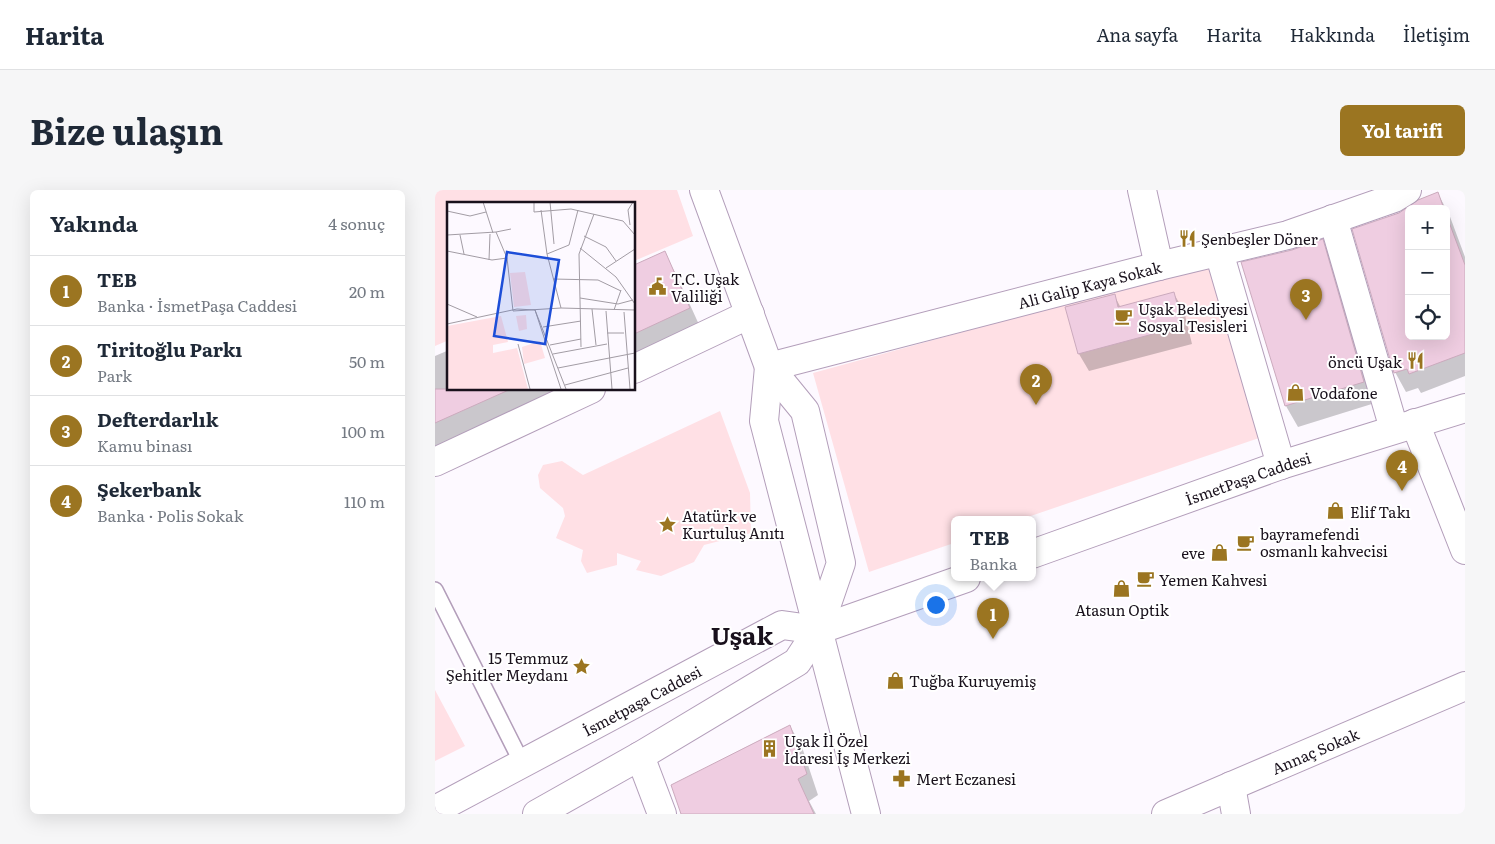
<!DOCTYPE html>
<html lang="tr">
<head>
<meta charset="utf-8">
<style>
	body { margin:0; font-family:Literata,serif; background:#f6f6f7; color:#1f2937 }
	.controls { position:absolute; right:15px; top:15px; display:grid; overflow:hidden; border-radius:8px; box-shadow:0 5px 20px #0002 }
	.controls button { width:45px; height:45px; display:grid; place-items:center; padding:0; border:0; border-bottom:1px solid #e0e1e3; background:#fff; color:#1f2937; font:25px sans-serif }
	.you { position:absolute; left:500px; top:414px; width:18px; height:18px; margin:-12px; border:4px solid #fff; border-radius:50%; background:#1a73e8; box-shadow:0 0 0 8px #1a73e833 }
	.badge { display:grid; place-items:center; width:32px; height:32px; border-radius:50%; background:#9b7521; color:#fff; font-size:16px; font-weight:700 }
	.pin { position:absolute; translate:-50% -41px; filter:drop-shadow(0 1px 2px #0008) }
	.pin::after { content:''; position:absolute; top:26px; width:18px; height:15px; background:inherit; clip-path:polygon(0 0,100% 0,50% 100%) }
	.popup { position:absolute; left:516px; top:326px; width:85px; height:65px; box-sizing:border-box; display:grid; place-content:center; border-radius:8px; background:#fff; filter:drop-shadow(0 1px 4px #0005); font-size:16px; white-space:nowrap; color:#747a83 }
	.popup b { font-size:19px; color:#1f2937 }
	.popup::after { content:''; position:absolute; left:50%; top:100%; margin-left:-10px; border:10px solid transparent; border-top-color:#fff }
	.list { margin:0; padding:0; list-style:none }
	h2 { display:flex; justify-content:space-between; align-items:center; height:65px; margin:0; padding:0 20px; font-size:21px }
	h2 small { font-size:16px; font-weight:400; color:#747a83 }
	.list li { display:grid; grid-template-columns:32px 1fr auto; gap:15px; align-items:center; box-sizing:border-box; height:70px; padding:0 20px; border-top:1px solid #e0e1e3 }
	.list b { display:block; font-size:19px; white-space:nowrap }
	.list p { margin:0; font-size:16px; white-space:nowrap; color:#747a83 }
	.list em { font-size:16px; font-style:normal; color:#747a83 }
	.icon { flex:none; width:28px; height:28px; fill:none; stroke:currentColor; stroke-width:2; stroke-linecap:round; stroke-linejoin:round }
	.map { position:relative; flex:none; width:1030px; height:624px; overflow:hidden; border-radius:8px }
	header { display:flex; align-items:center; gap:30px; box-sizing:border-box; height:70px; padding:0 25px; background:#fff; border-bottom:1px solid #e0e1e3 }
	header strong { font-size:24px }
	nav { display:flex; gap:28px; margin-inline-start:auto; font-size:18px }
	.intro { display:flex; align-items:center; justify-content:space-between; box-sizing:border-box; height:120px; padding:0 30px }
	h1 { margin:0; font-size:35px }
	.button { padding:12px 22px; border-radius:8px; background:#9b7521; color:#fff; font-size:18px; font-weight:700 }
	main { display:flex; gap:30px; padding:0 30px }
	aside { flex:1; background:#fff; border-radius:8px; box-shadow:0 5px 20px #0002 }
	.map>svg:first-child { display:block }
</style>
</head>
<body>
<header>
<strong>Harita</strong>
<nav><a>Ana sayfa</a><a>Harita</a><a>Hakkında</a><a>İletişim</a></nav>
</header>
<div class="intro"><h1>Bize ulaşın</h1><a class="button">Yol tarifi</a></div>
<main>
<aside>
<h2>Yakında<small>4 sonuç</small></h2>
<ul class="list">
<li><span class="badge">1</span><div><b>TEB</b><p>Banka · İsmetPaşa Caddesi</p></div><em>20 m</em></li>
<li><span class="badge">2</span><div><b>Tiritoğlu Parkı</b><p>Park</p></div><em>50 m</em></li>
<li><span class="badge">3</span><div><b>Defterdarlık</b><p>Kamu binası</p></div><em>100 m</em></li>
<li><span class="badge">4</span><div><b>Şekerbank</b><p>Banka · Polis Sokak</p></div><em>110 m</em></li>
</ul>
</aside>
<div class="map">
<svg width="1030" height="624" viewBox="0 0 1030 624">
	<rect width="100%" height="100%" fill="#fdf9ff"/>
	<!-- green -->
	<path fill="#ffe0e5" d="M0,0H242L258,46L199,71V14H14V150L0,156Z
		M778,73L824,248L584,330H519V353L434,382L378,183Z
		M285,221L315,303L316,343L269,355L259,372L226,386L201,380L206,371L182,363V375L152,383L146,371L148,360L121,348L130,326L128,318L105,298L103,285L108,275L127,271L148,285Z
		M0,500L30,556L0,571Z"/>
	<!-- shadow -->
	<path fill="#0003" fill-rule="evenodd" d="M1003,4L1014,24L1030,67V186L986,203L983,198L971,202L960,182L965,24L984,11ZM974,19H1011V146H974Z
		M887,51L899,72L940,213L863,237L851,216L807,73L857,61Z
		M229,63L241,84L266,139L199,170V77Z
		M739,104L749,121L757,154L654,181L644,164L632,117L679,105L686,118Z
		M14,160V199H134L0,259V166Z
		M355,536L367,557L383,605L374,611L381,624H247L238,596Z"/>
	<!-- building -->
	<path fill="#efcde1" stroke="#cbaabd" d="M1003,2L1009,19H974V146H1011V24L1030,75V163L974,184L972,179L959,183L917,39L964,23L983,10Z
		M888,49L929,192L850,216L806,72L857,60Z
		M230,61L255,118L199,144V75Z
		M739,102L748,136L643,164L630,117L680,104L683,117Z
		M0,199H76L0,233Z
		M355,535L372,584L363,589L379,624H246L236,595Z"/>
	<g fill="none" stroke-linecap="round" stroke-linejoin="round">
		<defs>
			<path id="lane" d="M0,400L87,573"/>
			<g id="street">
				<path d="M707,0L724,76"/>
				<path d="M898,29L959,239"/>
				<path d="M784,62L846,275"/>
				<path d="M199,179L315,124"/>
				<path d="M980,233L1030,360"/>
				<path d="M0,272L156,199"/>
				<path id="s1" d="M597,364L846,275L1030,218"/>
				<path d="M383,440L531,388"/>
				<path d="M205,566L227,624"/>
				<path d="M796,596L801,624"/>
			</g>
			<g id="secondary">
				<path id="s2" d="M334,177L724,76L853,45L959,8L972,0"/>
				<path d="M334,177L329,231L431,624"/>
				<path id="s3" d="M0,620L347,435L383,440"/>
				<path d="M102,624L205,566L362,472L383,440L406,373L370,221L334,177L269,0"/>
				<path id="s4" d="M731,624L1030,496"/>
			</g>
		</defs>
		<!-- lane casing -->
		<use href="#lane" stroke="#b39eba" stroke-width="18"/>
		<!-- street casing -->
		<use href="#street" stroke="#b39eba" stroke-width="30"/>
		<!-- secondary casing -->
		<use href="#secondary" stroke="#b39eba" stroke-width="30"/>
		<!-- lane -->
		<use href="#lane" stroke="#fff" stroke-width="15"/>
		<!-- street -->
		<use href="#street" stroke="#fff" stroke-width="28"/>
		<!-- secondary -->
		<use href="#secondary" stroke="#fff" stroke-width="28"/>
	</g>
	<!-- icons -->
	<defs>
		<symbol id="restaurant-bare" viewBox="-9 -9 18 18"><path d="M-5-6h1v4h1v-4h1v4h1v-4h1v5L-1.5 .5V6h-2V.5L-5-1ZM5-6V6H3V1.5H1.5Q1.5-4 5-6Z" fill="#9b7521" stroke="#fff" stroke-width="2.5" paint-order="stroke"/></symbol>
		<symbol id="civic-bare" viewBox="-9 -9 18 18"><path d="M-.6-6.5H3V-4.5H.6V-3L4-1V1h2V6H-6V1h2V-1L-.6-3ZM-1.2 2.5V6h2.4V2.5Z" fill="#9b7521" stroke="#fff" stroke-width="2.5" paint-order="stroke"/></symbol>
		<symbol id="cafe-bare" viewBox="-9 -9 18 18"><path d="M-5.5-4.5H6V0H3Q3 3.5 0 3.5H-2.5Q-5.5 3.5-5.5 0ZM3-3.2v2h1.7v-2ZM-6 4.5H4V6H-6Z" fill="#9b7521" stroke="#fff" stroke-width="2.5" paint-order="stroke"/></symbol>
		<symbol id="shop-bare" viewBox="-9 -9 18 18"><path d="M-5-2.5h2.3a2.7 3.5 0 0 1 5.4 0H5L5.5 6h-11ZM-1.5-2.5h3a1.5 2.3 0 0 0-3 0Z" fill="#9b7521" stroke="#fff" stroke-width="2.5" paint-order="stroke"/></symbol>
		<symbol id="sight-bare" viewBox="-9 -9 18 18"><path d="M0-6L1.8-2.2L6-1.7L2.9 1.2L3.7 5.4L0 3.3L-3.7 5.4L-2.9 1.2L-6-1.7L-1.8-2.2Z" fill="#9b7521" stroke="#fff" stroke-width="2.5" paint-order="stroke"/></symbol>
		<symbol id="building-bare" viewBox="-9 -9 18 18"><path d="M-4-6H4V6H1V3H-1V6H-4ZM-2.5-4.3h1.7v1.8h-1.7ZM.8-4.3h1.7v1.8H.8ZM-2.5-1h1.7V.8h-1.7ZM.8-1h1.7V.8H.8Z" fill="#9b7521" stroke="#fff" stroke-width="2.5" paint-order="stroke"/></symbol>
		<symbol id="pharmacy-bare" viewBox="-9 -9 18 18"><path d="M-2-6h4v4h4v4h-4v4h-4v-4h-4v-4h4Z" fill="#9b7521" stroke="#fff" stroke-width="2.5" paint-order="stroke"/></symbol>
	</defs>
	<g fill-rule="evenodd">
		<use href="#restaurant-bare" x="740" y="36" width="25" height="25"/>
		<use href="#civic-bare" x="210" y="84" width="25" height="25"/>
		<use href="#cafe-bare" x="676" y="114" width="25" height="25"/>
		<use href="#restaurant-bare" x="968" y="158" width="25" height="25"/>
		<use href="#shop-bare" x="848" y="190" width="25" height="25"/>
		<use href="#shop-bare" x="888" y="308" width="25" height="25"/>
		<use href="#sight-bare" x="220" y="322" width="25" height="25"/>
		<use href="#cafe-bare" x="798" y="340" width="25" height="25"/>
		<use href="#shop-bare" x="772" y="350" width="25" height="25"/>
		<use href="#cafe-bare" x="698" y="376" width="25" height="25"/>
		<use href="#shop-bare" x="674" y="386" width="25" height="25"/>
		<use href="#sight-bare" x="134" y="464" width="25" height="25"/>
		<use href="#shop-bare" x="448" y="478" width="25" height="25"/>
		<use href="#building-bare" x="322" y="546" width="25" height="25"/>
		<use href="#pharmacy-bare" x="454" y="576" width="25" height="25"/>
	</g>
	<g text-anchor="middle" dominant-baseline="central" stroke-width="4" stroke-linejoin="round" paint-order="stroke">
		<!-- poi labels -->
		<g font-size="15" fill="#19111c" stroke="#fff" text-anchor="start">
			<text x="766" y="48">Şenbeşler Döner</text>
			<text x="236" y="88">T.C. Uşak<tspan x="236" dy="17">Valiliği</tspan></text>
			<text x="703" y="118">Uşak Belediyesi<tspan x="703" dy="17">Sosyal Tesisleri</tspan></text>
			<text x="967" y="171" text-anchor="end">öncü Uşak</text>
			<text x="875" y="202">Vodafone</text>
			<text x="915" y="321">Elif Takı</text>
			<text x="247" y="325">Atatürk ve<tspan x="247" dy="17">Kurtuluş Anıtı</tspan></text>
			<text x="825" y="343">bayramefendi<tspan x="825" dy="17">osmanlı kahvecisi</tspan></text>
			<text x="770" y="362" text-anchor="end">eve</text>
			<text x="724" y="389">Yemen Kahvesi</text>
			<text x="687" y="419" text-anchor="middle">Atasun Optik</text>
			<text x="133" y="467" text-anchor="end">15 Temmuz<tspan x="133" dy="17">Şehitler Meydanı</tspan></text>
			<text x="474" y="490">Tuğba Kuruyemiş</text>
			<text x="349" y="550">Uşak İl Özel<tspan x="349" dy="17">İdaresi İş Merkezi</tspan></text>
			<text x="481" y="588">Mert Eczanesi</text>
		</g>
		<!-- street labels -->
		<g font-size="15" fill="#19111c" stroke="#fff">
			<text stroke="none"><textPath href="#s2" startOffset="331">Ali Galip Kaya Sokak</textPath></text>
			<text stroke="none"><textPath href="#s1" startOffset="229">İsmetPaşa Caddesi</textPath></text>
			<text stroke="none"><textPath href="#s3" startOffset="234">İsmetpaşa Caddesi</textPath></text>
			<text stroke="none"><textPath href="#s4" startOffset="162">Annaç Sokak</textPath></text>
		</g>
		<!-- town labels -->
		<g font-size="25" font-weight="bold" fill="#19111c" stroke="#fff">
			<text x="307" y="444">Uşak</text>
		</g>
	</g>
	<!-- overview -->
	<g transform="translate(12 12)">
		<rect width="188" height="188" fill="#fdf9ff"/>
		<path d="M78,70L84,103L67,105L63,71ZM79,113L80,127L72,129L69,114ZM54,114L61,140L46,143V151L70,146L81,187H0V124ZM93,139L98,156L77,162L75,145Z" fill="#ffe0e5"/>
		<path fill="none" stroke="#a29ca4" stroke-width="1" d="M36,0L46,31M87,0V10L124,7L176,19L188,33M103,0L107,42M94,8L100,52L114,106M0,9L23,14L39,10M183,23L181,8L186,0M49,30L64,27M0,33L49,30L60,56L66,109M13,33L17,52M137,34L159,45L169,59M133,46L169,75L188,102M0,49L45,58L60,56M100,52L122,43L131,8M42,58L43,32M159,66L188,47M106,77L151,78L174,89M133,96L171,102L186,98M0,102L30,115M145,107L149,143M88,108L119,187M88,108L114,187M167,108L174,88M66,109L114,106L188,108M159,109L165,187M177,110L183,187M0,122L70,107L88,108M96,125L134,119M160,131H177M71,142L83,187M103,143L134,137M134,145L132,52L147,12M106,152L160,142M111,166L188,151M118,183L181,166"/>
		<path fill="#1d4ed8" fill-opacity="0.15" stroke="#1d4ed8" stroke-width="2.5" d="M60,50L112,58L98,142L47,134Z"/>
		<rect width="188" height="188" fill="none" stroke="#19111c" stroke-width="2.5"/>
	</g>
</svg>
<div class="controls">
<button>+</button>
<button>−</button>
<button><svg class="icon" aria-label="locate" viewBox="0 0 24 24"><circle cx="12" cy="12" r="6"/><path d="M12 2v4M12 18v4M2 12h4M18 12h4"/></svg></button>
</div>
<div class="you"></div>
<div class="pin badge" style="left:558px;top:449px">1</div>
<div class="popup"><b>TEB</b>Banka</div>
<div class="pin badge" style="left:601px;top:215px">2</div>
<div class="pin badge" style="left:871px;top:130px">3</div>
<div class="pin badge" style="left:967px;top:301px">4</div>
</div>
</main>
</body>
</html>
